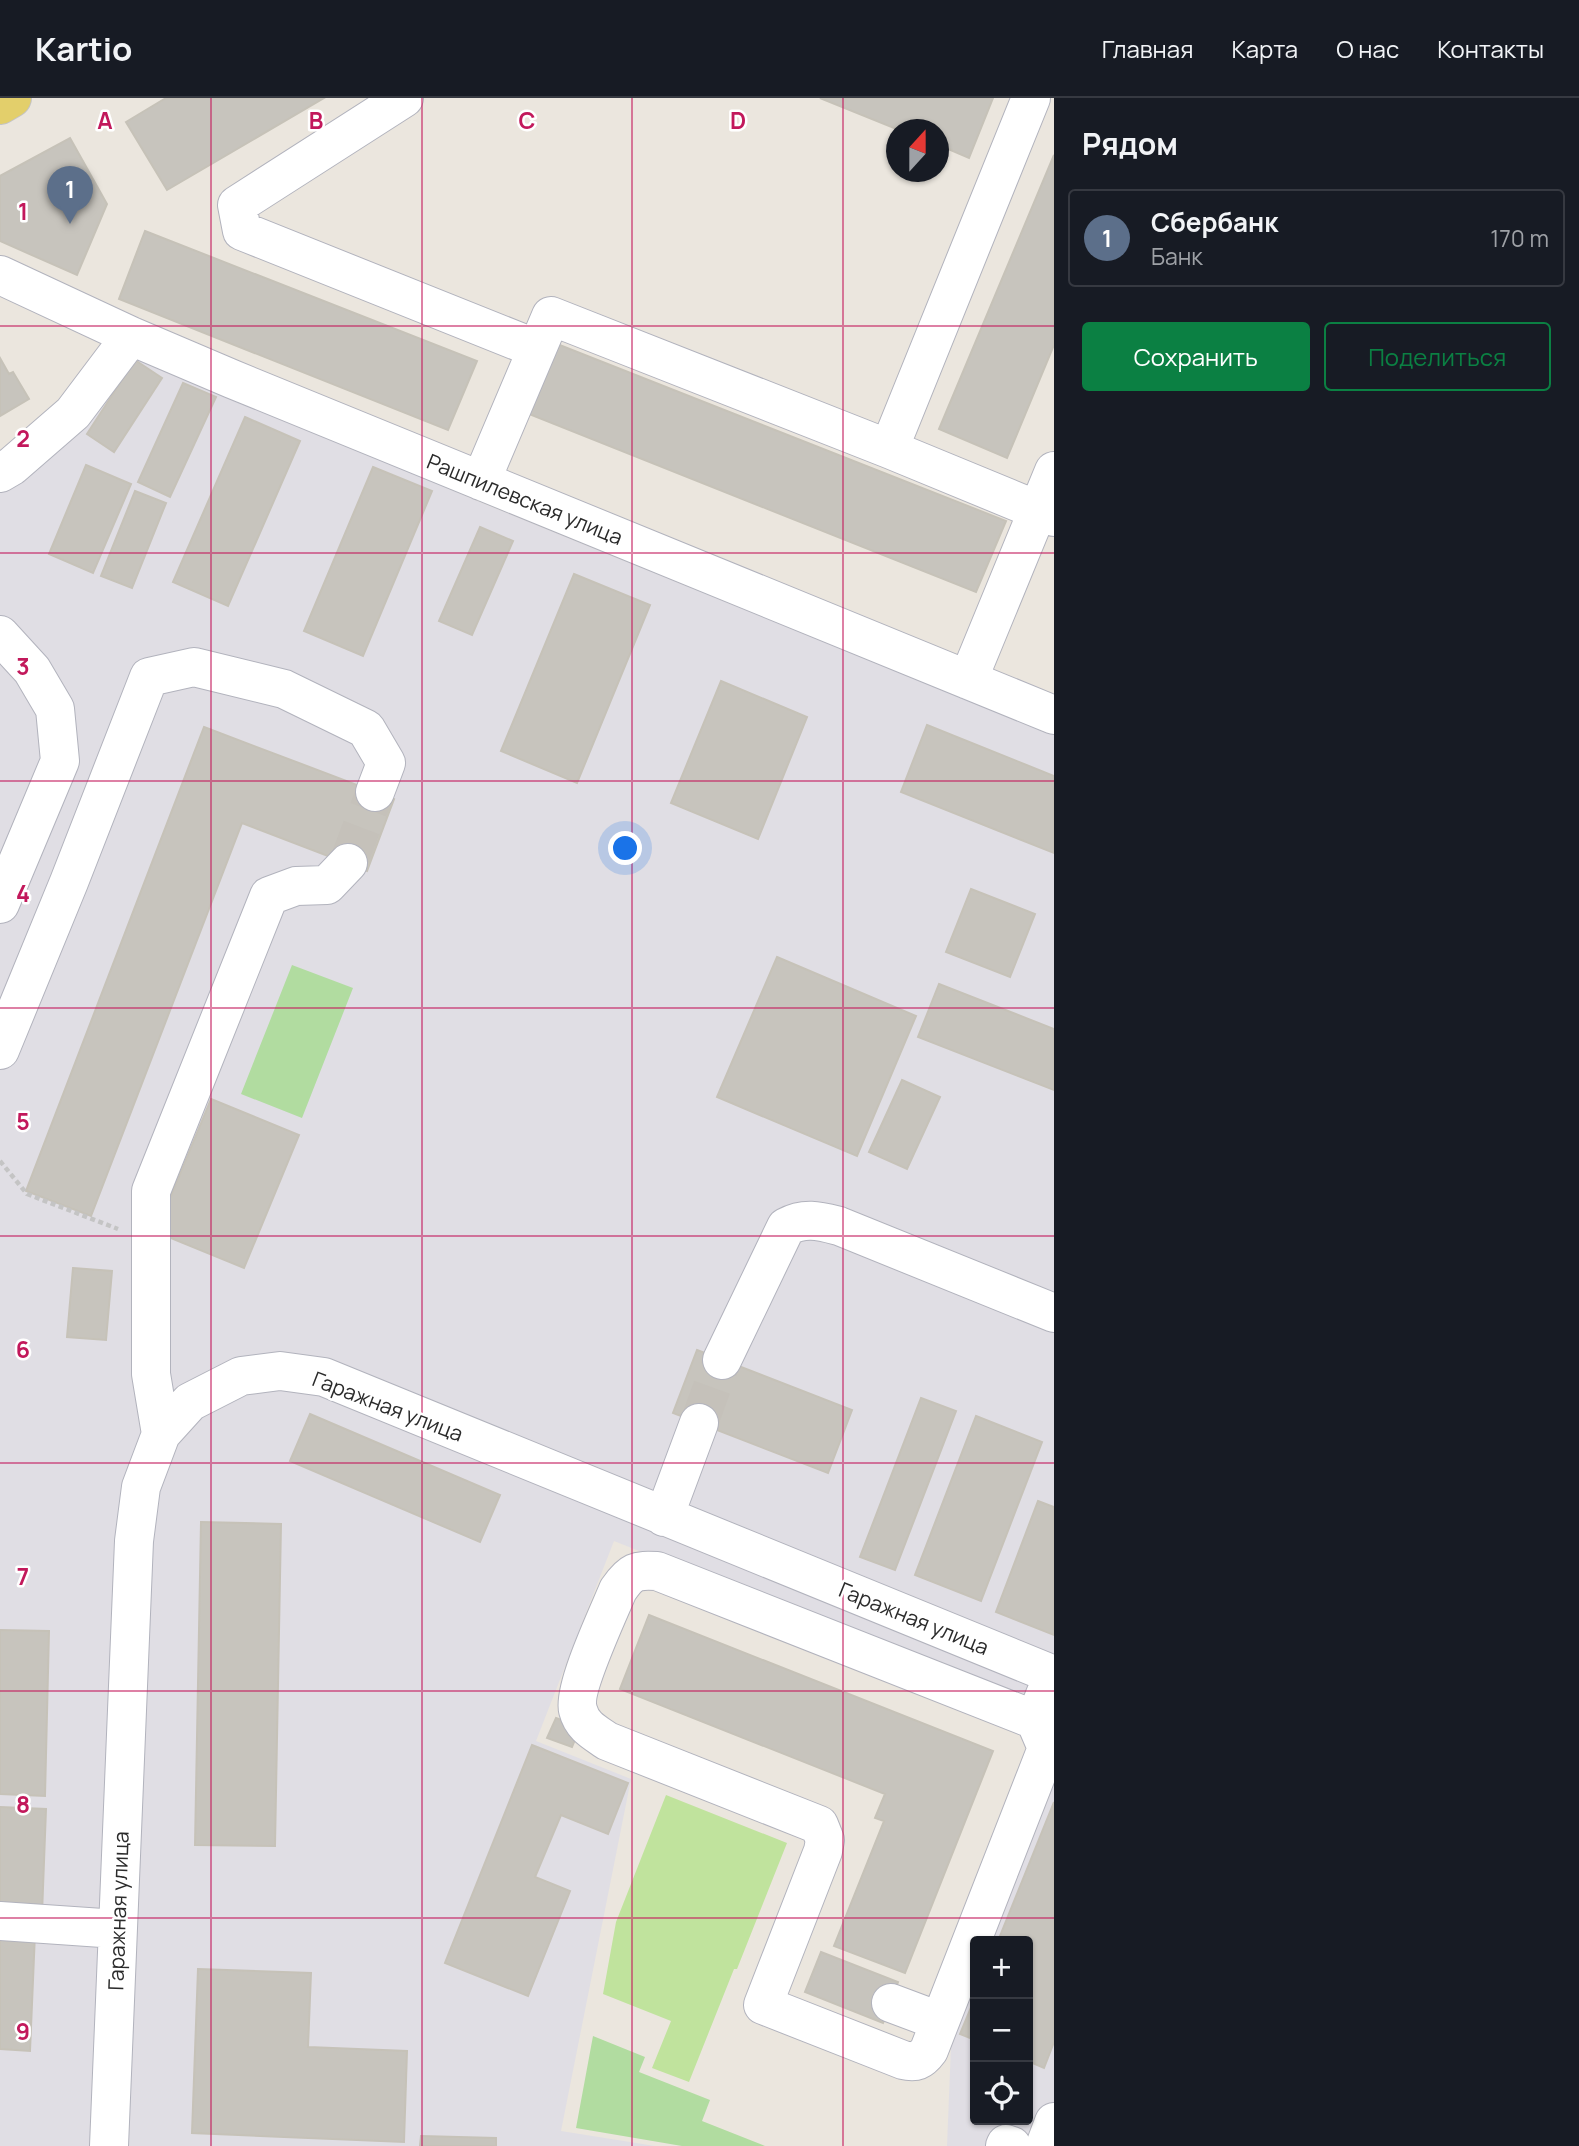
<!DOCTYPE html>
<html lang="ru">
<head>
<meta charset="utf-8">
<style>
	body { margin:0; font-family:Manrope,sans-serif; background:#242831; color:#f1f3f6 }
	.controls { position:absolute; right:21px; bottom:21px; display:grid; overflow:hidden; border-radius:7px; box-shadow:0 2px 5px #0004 }
	.controls button { width:63px; height:63px; display:grid; place-items:center; padding:0; border:0; border-bottom:2px solid #363941; background:#171b24; color:#f1f3f6; font:35px sans-serif }
	.compass { position:absolute; left:886px; top:21px; width:63px; height:63px; border-radius:50%; background:#171b24; box-shadow:0 2px 5px #0004; rotate:21deg }
	.you { position:absolute; left:626px; top:751px; width:24px; height:24px; margin:-18px; border:5px solid #fff; border-radius:50%; background:#1a73e8; box-shadow:0 0 0 10px #1a73e833 }
	.badge { display:grid; place-items:center; width:46px; height:46px; border-radius:50%; background:#0b8043; color:#fff; font-size:23px; font-weight:700 }
	.pin { position:absolute; translate:-50% -58px; filter:drop-shadow(0 2px 4px #0008) }
	.pin::after { content:''; position:absolute; top:37px; width:24px; height:21px; background:inherit; clip-path:polygon(0 0,100% 0,50% 100%) }
	.list { margin:0; padding:0; list-style:none }
	h2 { display:flex; justify-content:space-between; align-items:center; height:91px; margin:0; padding:0 28px; font-size:30px }
	h2 small { font-size:23px; font-weight:400; color:#9ea1a6 }
	.list li { display:grid; grid-template-columns:46px 1fr auto; gap:21px; align-items:center; box-sizing:border-box; height:98px; margin:0 14px 14px; padding:0 14px; border:2px solid #363941; border-radius:7px }
	.list b { display:block; font-size:26px; white-space:nowrap }
	.list p { margin:0; font-size:23px; white-space:nowrap; color:#9ea1a6 }
	.list em { font-size:23px; font-style:normal; color:#9ea1a6 }
	.actions { display:flex; gap:14px; padding:21px 28px }
	.actions a { flex:1; padding:16px 0; border:2px solid #0b8043; border-radius:7px; text-align:center; font-size:24px; color:#0b8043 }
	.actions .main { background:#0b8043; color:#fff }
	.icon { flex:none; width:38px; height:38px; fill:none; stroke:currentColor; stroke-width:2; stroke-linecap:round; stroke-linejoin:round }
	.map { position:relative; flex:none; width:1054px; height:2048px; overflow:hidden }
	header { display:flex; align-items:center; gap:42px; box-sizing:border-box; height:98px; padding:0 35px; background:#171b24; border-bottom:2px solid #363941 }
	header strong { font-size:33px }
	nav { display:flex; gap:38px; margin-inline-start:auto; font-size:24px }
	main { display:flex }
	aside { flex:1; background:#171b24 }
	.map>svg:first-child { display:block }
</style>
</head>
<body>
<header>
<strong>Kartio</strong>
<nav><a>Главная</a><a>Карта</a><a>О нас</a><a>Контакты</a></nav>
</header>
<main>
<div class="map">
<svg width="1054" height="2048" viewBox="0 0 1054 2048">
	<rect width="100%" height="100%" fill="#ebe6de"/>
	<!-- industrial -->
	<path fill="#e0dee4" d="M124,252L482,405L1054,637V1618L614,1443L536,1643L631,1681L561,2033L655,2048H0V388Z
		M1054,1685V2048H947L951,1948L975,1887V2022H1028V1843H992Z"/>
	<!-- green -->
	<path fill="#b1dca0" d="M292,867L353,890L302,1020L241,996Z
		M593,1938L645,1959L639,1974L710,2002L702,2023L765,2048H682L576,2030Z"/>
	<!-- pitch -->
	<path fill="#c0e39d" d="M666,1697L787,1745L737,1871H734L689,1984L652,1970L671,1923L603,1896L616,1824Z"/>
	<!-- building -->
	<path fill="#c7c4bd" stroke="#c6c2b8" stroke-width="2" d="M166,0H324L167,92L126,24Z
		M820,0H993L969,60L939,47V32H899Z
		M70,40L107,106L77,177L0,143V78Z
		M1054,57V247L1007,360L939,331Z
		M145,133L477,263L448,332L119,201Z
		M557,246L1006,423L976,494L529,316Z
		M0,260L9,276L13,274L29,301L0,318Z
		M135,262L162,280L114,354L87,336Z
		M183,285L216,299L170,399L138,384Z
		M245,319L300,343L228,508L173,484Z
		M86,367L131,386L93,475L49,456Z
		M373,369L432,393L363,558L304,533Z
		M135,393L166,405L132,490L101,478Z
		M480,429L513,443L472,537L439,523Z
		M574,476L650,507L577,685L501,653Z
		M721,583L807,619L758,741L671,705Z
		M927,627L1054,678V755L901,694Z
		M204,629L394,701L367,773L242,725L91,1118L26,1093Z
		M971,791L1035,816L1010,879L946,854Z
		M777,859L916,918L857,1058L717,999Z
		M939,886L1054,931V992L918,939Z
		M902,982L940,999L907,1071L869,1054Z
		M211,1001L299,1037L244,1170L156,1134Z
		M73,1170L112,1173L106,1242L67,1239Z
		M697,1252L852,1312L828,1375L673,1315Z
		M921,1300L956,1313L895,1472L860,1459Z
		M310,1316L500,1397L480,1444L290,1363Z
		M976,1318L1042,1344L981,1503L915,1477Z
		M1038,1403L1054,1409V1537L996,1514Z
		M201,1424L281,1426L275,1748L195,1747Z
		M649,1517L993,1653L905,1875L834,1848L884,1723L875,1720L885,1696L620,1591Z
		M0,1532L49,1533L45,1698L0,1696Z
		M556,1620L580,1629L572,1649L547,1640Z
		M532,1647L628,1685L608,1736L561,1717L535,1779L570,1793L528,1898L445,1865Z
		M1054,1704V1944L1044,1970L1028,1963V1843H998Z
		M0,1709L46,1711L42,1816L0,1814Z
		M0,1833L35,1835L30,1953L0,1951Z
		M821,1854L898,1884L883,1925L805,1894Z
		M198,1871L311,1875L308,1949L407,1953L404,2044L192,2035Z
		M975,1900V1942L960,1936Z
		M421,2038L496,2040V2048H420Z"/>
	<g fill="none" stroke-linecap="round" stroke-linejoin="round">
		<!-- minor-tunnel -->
		<path stroke="#c5c1ba" stroke-width="38" stroke-dasharray="38 19" stroke-linecap="butt" d="M348,765L375,694
			M699,1325L722,1262"/>
		<defs>
			<path id="minor" d="M404,0L237,107L242,133L537,251
				M0,177L131,238L232,281L1054,617
				M889,351L1031,0
				M0,375L12,368L73,315L131,238
				M481,383L551,218L889,351L1054,419
				M0,537L32,572L55,611L60,663L0,806
				M968,582L1054,373
				M0,952L69,784L149,579L194,569L284,591L366,631L386,665L375,694
				M722,1262L786,1129C805,1119 819,1123 839,1128L1054,1215
				M161,1336L151,1276V1093L269,798L296,788L327,787L348,765
				M664,1419L699,1325
				M1035,1622L657,1473C636,1472 631,1473 618,1492C609,1514 572,1592 578,1612C582,1628 594,1634 607,1643L819,1727L825,1742L823,1753L763,1907L903,1962C916,1965 921,1963 929,1952L1047,1650L1035,1622L1053,1577
				M0,1823L117,1831
				M891,1905L939,1923
				M109,2048L134,1443L141,1389L161,1336L190,1304L241,1278L280,1273L324,1279L1054,1577
				M1005,2048L1006,2046L1012,2048
				M1045,2048L1054,2024"/>
			<path id="major" d="M0,7L12,0"/>
		</defs>
		<!-- minor casing -->
		<use href="#minor" stroke="#b2b3bd" stroke-width="40"/>
		<!-- major casing -->
		<use href="#major" stroke="#c4c4c4" stroke-width="40"/>
		<!-- path -->
		<path stroke="#c4c4c4" stroke-width="4.5" stroke-dasharray="5 3.5" stroke-linecap="butt" d="M0,1063L27,1096L118,1131"/>
		<!-- minor -->
		<use href="#minor" stroke="#fff" stroke-width="38"/>
		<!-- major -->
		<use href="#major" stroke="#e3cf6b" stroke-width="38"/>
	</g>
	<!-- grid -->
	<path fill="none" stroke="#c2185b" stroke-width="2" stroke-opacity="0.55" d="M211,0V2048M422,0V2048M632,0V2048M843,0V2048M0,228H1054M0,455H1054M0,683H1054M0,910H1054M0,1138H1054M0,1365H1054M0,1593H1054M0,1820H1054"/>
	<g text-anchor="middle" dominant-baseline="central" stroke-width="5" stroke-linejoin="round" paint-order="stroke">
		<!-- street labels -->
		<g font-size="21" fill="#2b2b2b" stroke="#fff">
			<text transform="translate(525 401) rotate(22)">Рашпилевская улица</text>
			<text transform="translate(388 1308) rotate(21)">Гаражная улица</text>
			<text transform="translate(914 1520) rotate(22)">Гаражная улица</text>
			<text transform="translate(118 1813) rotate(-88)">Гаражная улица</text>
		</g>
	</g>
	<g font-size="23" text-anchor="middle" font-weight="bold" fill="#c2185b" stroke="#fff" stroke-width="5" stroke-linejoin="round" paint-order="stroke">
		<text x="105" y="31">A</text>
		<text x="316" y="31">B</text>
		<text x="527" y="31">C</text>
		<text x="738" y="31">D</text>
		<text x="23" y="122">1</text>
		<text x="23" y="349">2</text>
		<text x="23" y="577">3</text>
		<text x="23" y="804">4</text>
		<text x="23" y="1032">5</text>
		<text x="23" y="1260">6</text>
		<text x="23" y="1487">7</text>
		<text x="23" y="1715">8</text>
		<text x="23" y="1942">9</text>
	</g>
</svg>
<div class="controls">
<button>+</button>
<button>−</button>
<button><svg class="icon" aria-label="locate" viewBox="0 0 24 24"><circle cx="12" cy="12" r="6"/><path d="M12 2v4M12 18v4M2 12h4M18 12h4"/></svg></button>
</div>
<svg class="compass" viewBox="-18 -18 36 36"><path d="M0-13l5 13h-10z" fill="#e53935"/><path d="M0 13l5-13h-10z" fill="#9ea1a6"/></svg>
<div class="you"></div>
<div class="pin badge" style="left:70px;top:126px;background:#5c6f8a">1</div>
</div>
<aside>
<h2>Рядом<small></small></h2>
<ul class="list">
<li><span class="badge" style="background:#5c6f8a">1</span><div><b>Сбербанк</b><p>Банк</p></div><em>170 m</em></li>
</ul>
<div class="actions"><a class="main">Сохранить</a><a>Поделиться</a></div>
</aside>
</main>
</body>
</html>
